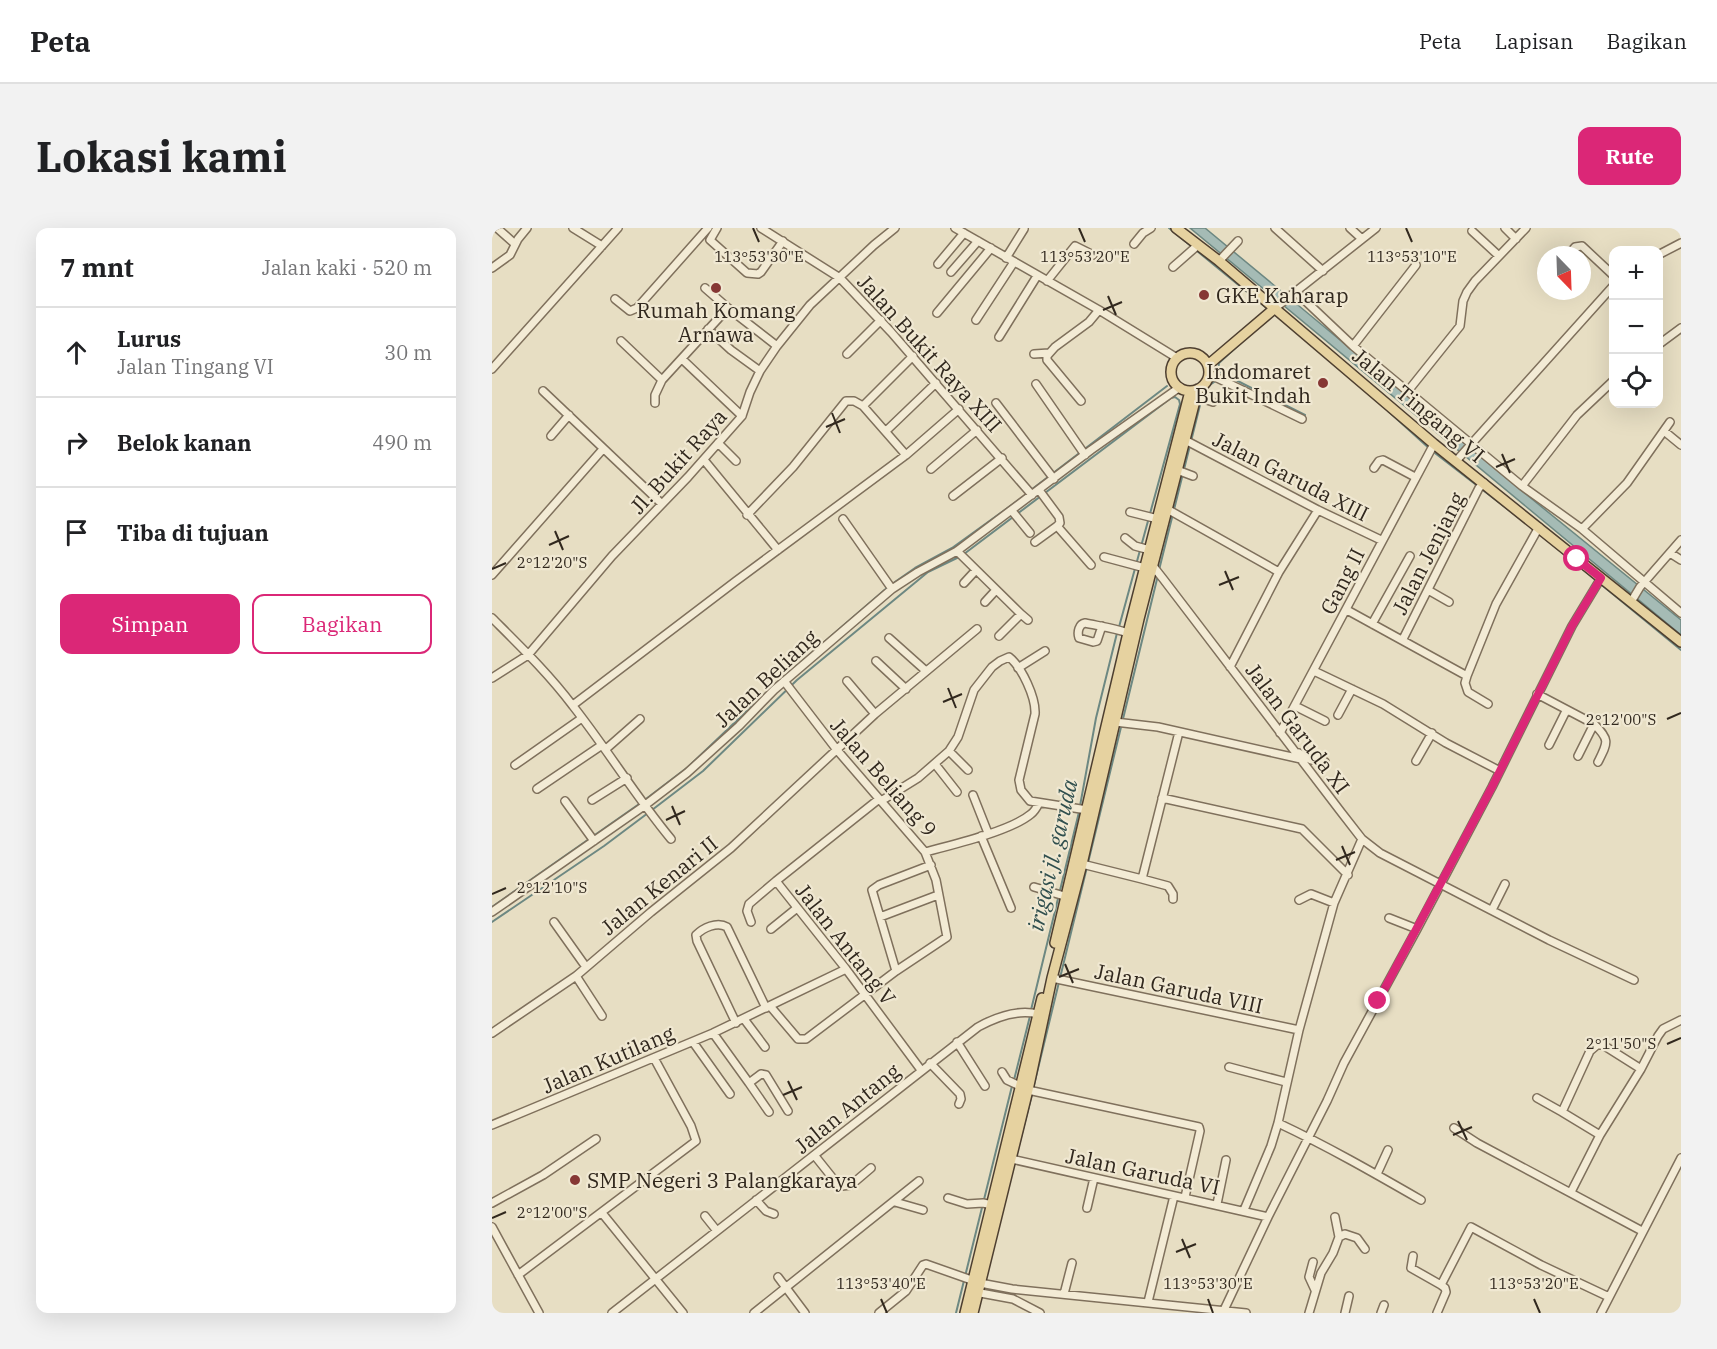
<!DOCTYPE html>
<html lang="id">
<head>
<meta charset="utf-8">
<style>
	body { margin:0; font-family:"IBM Plex Serif",serif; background:#f2f2f2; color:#202124 }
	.controls { position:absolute; right:18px; top:18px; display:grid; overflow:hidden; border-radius:12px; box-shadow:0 6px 24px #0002 }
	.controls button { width:54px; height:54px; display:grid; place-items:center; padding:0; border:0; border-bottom:2px solid #e0e0e0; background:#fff; color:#202124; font:30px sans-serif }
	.compass { position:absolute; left:1045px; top:18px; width:54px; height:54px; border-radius:50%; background:#fff; box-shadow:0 6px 24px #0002; rotate:157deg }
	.stop { position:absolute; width:18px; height:18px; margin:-14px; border:4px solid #db2777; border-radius:50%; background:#fff }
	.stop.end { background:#db2777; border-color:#fff; box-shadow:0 2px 6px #0008 }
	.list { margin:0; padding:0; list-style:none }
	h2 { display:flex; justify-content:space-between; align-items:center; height:78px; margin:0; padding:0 24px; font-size:26px }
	h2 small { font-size:20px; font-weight:400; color:#757577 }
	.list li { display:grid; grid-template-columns:39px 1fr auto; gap:18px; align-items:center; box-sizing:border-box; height:90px; padding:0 24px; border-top:2px solid #e0e0e0 }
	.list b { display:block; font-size:22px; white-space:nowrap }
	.list p { margin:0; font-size:20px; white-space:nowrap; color:#757577 }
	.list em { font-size:20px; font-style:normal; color:#757577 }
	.actions { display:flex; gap:12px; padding:18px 24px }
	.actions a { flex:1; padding:14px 0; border:2px solid #db2777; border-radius:12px; text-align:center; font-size:21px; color:#db2777 }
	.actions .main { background:#db2777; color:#fff }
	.icon { flex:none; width:33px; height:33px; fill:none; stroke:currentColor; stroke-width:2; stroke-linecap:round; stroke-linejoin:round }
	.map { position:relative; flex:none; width:1189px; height:1085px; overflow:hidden; border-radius:12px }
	header { display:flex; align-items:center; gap:36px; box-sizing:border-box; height:84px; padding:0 30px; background:#fff; border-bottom:2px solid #e0e0e0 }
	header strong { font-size:28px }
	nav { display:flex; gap:33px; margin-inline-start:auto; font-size:21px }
	.intro { display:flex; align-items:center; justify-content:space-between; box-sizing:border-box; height:144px; padding:0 36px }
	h1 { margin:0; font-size:42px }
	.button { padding:15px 27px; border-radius:12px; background:#db2777; color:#fff; font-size:21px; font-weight:700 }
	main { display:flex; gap:36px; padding:0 36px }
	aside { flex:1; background:#fff; border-radius:12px; box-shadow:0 6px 24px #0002 }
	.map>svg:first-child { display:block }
</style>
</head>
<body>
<header>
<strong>Peta</strong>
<nav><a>Peta</a><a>Lapisan</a><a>Bagikan</a></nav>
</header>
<div class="intro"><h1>Lokasi kami</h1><a class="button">Rute</a></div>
<main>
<aside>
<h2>7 mnt<small>Jalan kaki · 520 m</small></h2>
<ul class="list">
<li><svg class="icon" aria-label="ahead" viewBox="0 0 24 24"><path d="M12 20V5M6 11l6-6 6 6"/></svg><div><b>Lurus</b><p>Jalan Tingang VI</p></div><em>30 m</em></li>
<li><svg class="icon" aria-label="right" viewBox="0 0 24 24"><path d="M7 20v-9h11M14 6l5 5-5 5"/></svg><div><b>Belok kanan</b></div><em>490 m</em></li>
<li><svg class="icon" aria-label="arrive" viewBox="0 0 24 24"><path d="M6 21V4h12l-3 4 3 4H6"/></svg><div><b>Tiba di tujuan</b></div></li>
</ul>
<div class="actions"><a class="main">Simpan</a><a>Bagikan</a></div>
</aside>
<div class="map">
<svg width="1189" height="1085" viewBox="0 0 1189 1085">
	<rect width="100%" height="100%" fill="#e7dec3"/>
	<!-- water -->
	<path fill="#a5bbb5" stroke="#6d8882" stroke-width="1.5" d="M698,0H713L1035,267L1189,392V407Z"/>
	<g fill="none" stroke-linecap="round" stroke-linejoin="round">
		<!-- stream -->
		<path stroke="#6d8882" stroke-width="2" d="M677,0L777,82
			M751,113L727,135L726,143L813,187
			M896,183L939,222L1044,303L1189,422
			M794,187L808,194
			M539,262L675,158
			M472,326L679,170L683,169L687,172L688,176L627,399
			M667,342L711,165L715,159L725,152
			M400,356L423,340L460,320L535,266
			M588,578L604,490L625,405
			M160,582L211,543L305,452L436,344L467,329
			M0,679L150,574L196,539L280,459L396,359
			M0,694L112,618L156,585
			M539,782L587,584
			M522,852L538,788
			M541,861L666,347
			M520,945L540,866
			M464,1085L520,858"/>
		<defs>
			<path id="minor" d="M5,0L23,16
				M81,0L110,18
				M225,0L218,12L255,45L266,46L269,44L291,13
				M269,0L348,50L399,104L540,267
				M463,0L607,82L685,130
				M783,0L831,43
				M858,0L870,11
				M1013,0L1024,11
				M980,3L1007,28
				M642,16L651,5L659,0
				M1076,27L1083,19L1090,18L1122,48
				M1166,27L1189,15
				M514,30L532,1
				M727,33L746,13
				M446,36L472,5
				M681,39L706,17
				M0,40L18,27L26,11L35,0
				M459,44L486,13
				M555,53L583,18L601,27
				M213,60L236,80
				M804,64L861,118L1030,258L1090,301L1189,385
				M123,71L138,83L145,80L216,0
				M783,80L884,0
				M445,85L499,20
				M484,92L522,34
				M216,101L239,122L268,143
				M507,109L545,48
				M129,113L170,152
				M1166,117L1189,100
				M861,118L924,37
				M355,126L389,92
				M542,126L557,125
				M190,131L250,188
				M0,141L126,0
				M717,146L810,191
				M544,156L593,227
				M51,163L170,276
				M916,163L968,98L971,73L975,64L983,53L1034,0
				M703,168L721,174
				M589,173L555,132V128L563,119L597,94L607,82
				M163,175V167L170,152L236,80L285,118
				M504,175L562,251
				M371,178L421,128
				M394,203L444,155
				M1172,203L1189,217
				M59,208L77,187
				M693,212L826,282L889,312
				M226,215L244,233
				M212,232L286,322
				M965,232L1122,57
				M882,240L887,233L891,232L923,249
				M439,241L485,202
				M685,242L701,248
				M1030,258L1085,187L1122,152
				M547,262L567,289L568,295L565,298L599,337
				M461,268L510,230
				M675,281L787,344
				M520,283L538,305
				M638,284L666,291
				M255,287L301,239L354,173H362L371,178L414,227
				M351,291L400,361
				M1090,301L1135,255L1178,194
				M633,310L643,318L658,322
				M543,314L565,298
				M465,323L529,386L507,408
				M1178,325L1189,332
				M612,329L653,340
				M657,336L661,338L672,352L849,584L870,611L888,625L1057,712L1142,752
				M0,347L111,221
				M472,355L484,342
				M936,362L957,374
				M493,374L504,362
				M1139,374L1148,359L1189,312
				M855,382L975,448
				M529,386L536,392
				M0,390C28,418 57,446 81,478C115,521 144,569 179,611
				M880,396L918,328
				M610,398L605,413L601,414L587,410C585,404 587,396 593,395C607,398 622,400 636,405
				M397,410L434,443
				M911,411L987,260L992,255
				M384,433L414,461
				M738,439L787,344L826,282
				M526,440L553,423
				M822,443L891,476L954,515L1008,543
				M0,450L36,427L120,328L196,249L250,188L258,164L268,143L285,118L318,77L382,17L403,0
				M292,453L345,522L433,624C460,617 519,603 539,586C543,583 545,579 547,575
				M355,453L383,486
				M1045,466L1102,496C1118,512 1116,514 1106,534
				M996,476L976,464L973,455L975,448L1004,376L1047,299
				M81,477L244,353L414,227L467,181
				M803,478L833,493
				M846,487L860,461
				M623,494L666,499L809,531
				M788,505L942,216
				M1057,517L1074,483
				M114,521L148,491
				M457,523L476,542
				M807,525L819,532L827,530L833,534
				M1086,528L1102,496
				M924,533L940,505
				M443,536L465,564
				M23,537L90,490
				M45,561L110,517
				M481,567L496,605
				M670,570L810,601L856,647
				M100,572L135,550
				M73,573L102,613
				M389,573L426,550L457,523L466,509L482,462L500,439L508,433L517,429C530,439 544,470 543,486L527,552L529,562L538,573L595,582
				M489,608L519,680
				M590,636L650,651L687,504
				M650,651L676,658L681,666V671
				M284,653L387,571
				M542,659L579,670
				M807,672L819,666L842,675
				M1000,682L1013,656
				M0,684L152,578L195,545L247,498L282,462L400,361L426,344L465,323L599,222L688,159
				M388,689L446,667
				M897,690L925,701
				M62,694L94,739
				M259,694L255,683L257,676L284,653L354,741L429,842
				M279,701L305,680
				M404,743L380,662L387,657L439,637
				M84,748L110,788
				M560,750L807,802
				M278,778L306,811H314L404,743L455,709L444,652L433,624
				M252,791L273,819
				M244,795L205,713L204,707C211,700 225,693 235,699L274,780
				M0,805L84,748L159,684L239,620L383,486L485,401
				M221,805L257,855L269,846L274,847L296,883
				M201,814L238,866
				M465,814L493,858
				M438,835L468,866L469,871L467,876
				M737,839L794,854
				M510,844L515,852L536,862L707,899L708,903L693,969
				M257,855L277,884
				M1045,870L1070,884
				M786,895C835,918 882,945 929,972
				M0,897L221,805L354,741
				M962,900L985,915L1150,1003
				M1108,907L1070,884L1098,823L1105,817H1111L1149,841
				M323,928L343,953L350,958L359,957L379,940
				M515,930L776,989
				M885,946L896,922
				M1079,964L1108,907L1149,841L1166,808L1171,801L1189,792
				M456,970L475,976L491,975L500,977
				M264,972L274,983L282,986
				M403,974L431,982
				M0,975L51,947L104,911
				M725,976L734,932
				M595,980L602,950
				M752,982L779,918L786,895L807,802L842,675L870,611
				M110,985L191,1085
				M213,988L225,1003
				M0,999L47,1085
				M847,1009L853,1006L865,1010L873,1021
				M921,1028L919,1040L949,1057
				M821,1034L817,1049L823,1062
				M26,1047L204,913L199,898L162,830
				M286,1049L313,1085
				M483,1064L521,1071L548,1085
				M572,1066L580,1035
				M656,1074L682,968
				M732,1082L776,989L835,873L852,835L925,701L1000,559L1080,398L1109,350
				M120,1085L486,799C504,789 525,781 546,786
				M262,1085L427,953
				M387,1085L414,1063L431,1037L434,1036L488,1055L520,1061L754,1085
				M817,1085L829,1045L841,1025L847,1009L843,989
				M853,1085L857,1068
				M889,1085L892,1077
				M945,1085L954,1064L953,1060L949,1057L979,999L1049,1037L1117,1069
				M1109,1085L1189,930"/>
			<path id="major" d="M684,0L727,33L942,216L1189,414
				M679 144a19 19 0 1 1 38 0a19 19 0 1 1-38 0Z
				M716,137L783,80
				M563,715L636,405L698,163
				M473,1085L550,770
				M481,1085L536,862L560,750L590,636L647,391L706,161"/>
		</defs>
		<!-- minor casing -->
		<use href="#minor" stroke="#7f705c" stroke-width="10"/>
		<!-- major casing -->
		<use href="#major" stroke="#4e3f30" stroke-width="12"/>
		<!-- minor -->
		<use href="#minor" stroke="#f3ebd5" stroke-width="7"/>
		<!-- major -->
		<use href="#major" stroke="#e6d2a0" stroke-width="9"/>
	</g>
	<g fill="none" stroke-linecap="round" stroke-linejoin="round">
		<!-- route -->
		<path stroke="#db2777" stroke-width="8" d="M886,773L1000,559L1080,398L1109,350L1085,331"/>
	</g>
	<!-- ticks -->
	<path fill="none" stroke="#31281e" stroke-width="2" d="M261,0L267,14M587,0L593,14M914,0L920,14M616,68L624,87M611,82L630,74M340,185L348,205M334,199L353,191M1010,226L1018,245M1004,239L1023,231M63,303L71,322M57,317L77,308M0,341L14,335M733,343L741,362M727,357L747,349M456,460L464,480M451,474L470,466M1175,491L1189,485M180,578L188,597M174,592L193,583M850,618L858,637M844,632L863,624M0,666L14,660M573,736L581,755M567,749L587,741M1175,816L1189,810M296,853L305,872M291,867L310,859M966,893L975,912M961,907L980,899M0,990L14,984M690,1011L698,1030M684,1024L704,1016M389,1071L395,1085M716,1071L721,1085M1042,1071L1048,1085"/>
	<!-- markers -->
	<g fill="#863734" stroke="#f0e8d2" stroke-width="2">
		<circle cx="224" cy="60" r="6"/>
		<circle cx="712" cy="67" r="6"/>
		<circle cx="831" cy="155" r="6"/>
		<circle cx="83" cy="952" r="6"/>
	</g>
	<g text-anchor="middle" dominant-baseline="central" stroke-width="4.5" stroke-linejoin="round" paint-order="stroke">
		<!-- poi labels -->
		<g font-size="21" fill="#31281e" stroke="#f0e8d2" text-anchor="start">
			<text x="724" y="67">GKE Kaharap</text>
			<text x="224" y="82" text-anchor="middle">Rumah Komang<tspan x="224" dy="24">Arnawa</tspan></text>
			<text x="819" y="143" text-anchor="end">Indomaret<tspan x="819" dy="24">Bukit Indah</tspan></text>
			<text x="95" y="952">SMP Negeri 3 Palangkaraya</text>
		</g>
		<!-- street labels -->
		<g font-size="21" fill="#31281e" stroke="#f0e8d2">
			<text transform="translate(438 125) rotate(48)">Jalan Bukit Raya XIII</text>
			<text transform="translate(927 177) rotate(40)">Jalan Tingang VI</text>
			<text transform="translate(186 233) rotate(-48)">Jl. Bukit Raya</text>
			<text transform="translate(799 248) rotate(27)">Jalan Garuda XIII</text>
			<text transform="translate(936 325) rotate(-63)">Jalan Jenjang</text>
			<text transform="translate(850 353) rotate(-63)">Gang II</text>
			<text transform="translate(274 450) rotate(-43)">Jalan Beliang</text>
			<text transform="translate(806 500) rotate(53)">Jalan Garuda XI</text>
			<text transform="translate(392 549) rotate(49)">Jalan Beliang 9</text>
			<text transform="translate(167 657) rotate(-39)">Jalan Kenari II</text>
			<text transform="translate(354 716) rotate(52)">Jalan Antang V</text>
			<text transform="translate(687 760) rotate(12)">Jalan Garuda VIII</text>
			<text transform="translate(116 831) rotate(-23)">Jalan Kutilang</text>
			<text transform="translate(355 880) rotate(-39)">Jalan Antang</text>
			<text transform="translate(651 943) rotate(12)">Jalan Garuda VI</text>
		</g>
		<!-- water labels -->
		<g font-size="22" font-style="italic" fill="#304f4e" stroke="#f0e8d2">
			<text transform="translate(560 627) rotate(-77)">irigasi jl. garuda</text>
		</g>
	</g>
	<g font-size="15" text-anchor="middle" fill="#31281e" stroke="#f0e8d2" stroke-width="4.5" stroke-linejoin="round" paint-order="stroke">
		<text x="267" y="34">113°53'30"E</text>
		<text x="593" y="34">113°53'20"E</text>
		<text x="920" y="34">113°53'10"E</text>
		<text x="60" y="340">2°12'20"S</text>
		<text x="1129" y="497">2°12'00"S</text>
		<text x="60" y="665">2°12'10"S</text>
		<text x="1129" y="821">2°11'50"S</text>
		<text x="60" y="990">2°12'00"S</text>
		<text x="389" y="1061">113°53'40"E</text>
		<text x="716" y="1061">113°53'30"E</text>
		<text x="1042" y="1061">113°53'20"E</text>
	</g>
</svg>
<div class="controls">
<button>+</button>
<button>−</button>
<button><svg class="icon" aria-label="locate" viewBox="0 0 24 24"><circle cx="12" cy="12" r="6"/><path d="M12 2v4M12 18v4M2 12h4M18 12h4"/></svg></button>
</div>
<svg class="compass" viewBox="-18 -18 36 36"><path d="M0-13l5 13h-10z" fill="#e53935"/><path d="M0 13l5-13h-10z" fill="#757577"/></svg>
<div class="stop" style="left:1085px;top:331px"></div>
<div class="stop end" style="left:886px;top:773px"></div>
</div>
</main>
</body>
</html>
